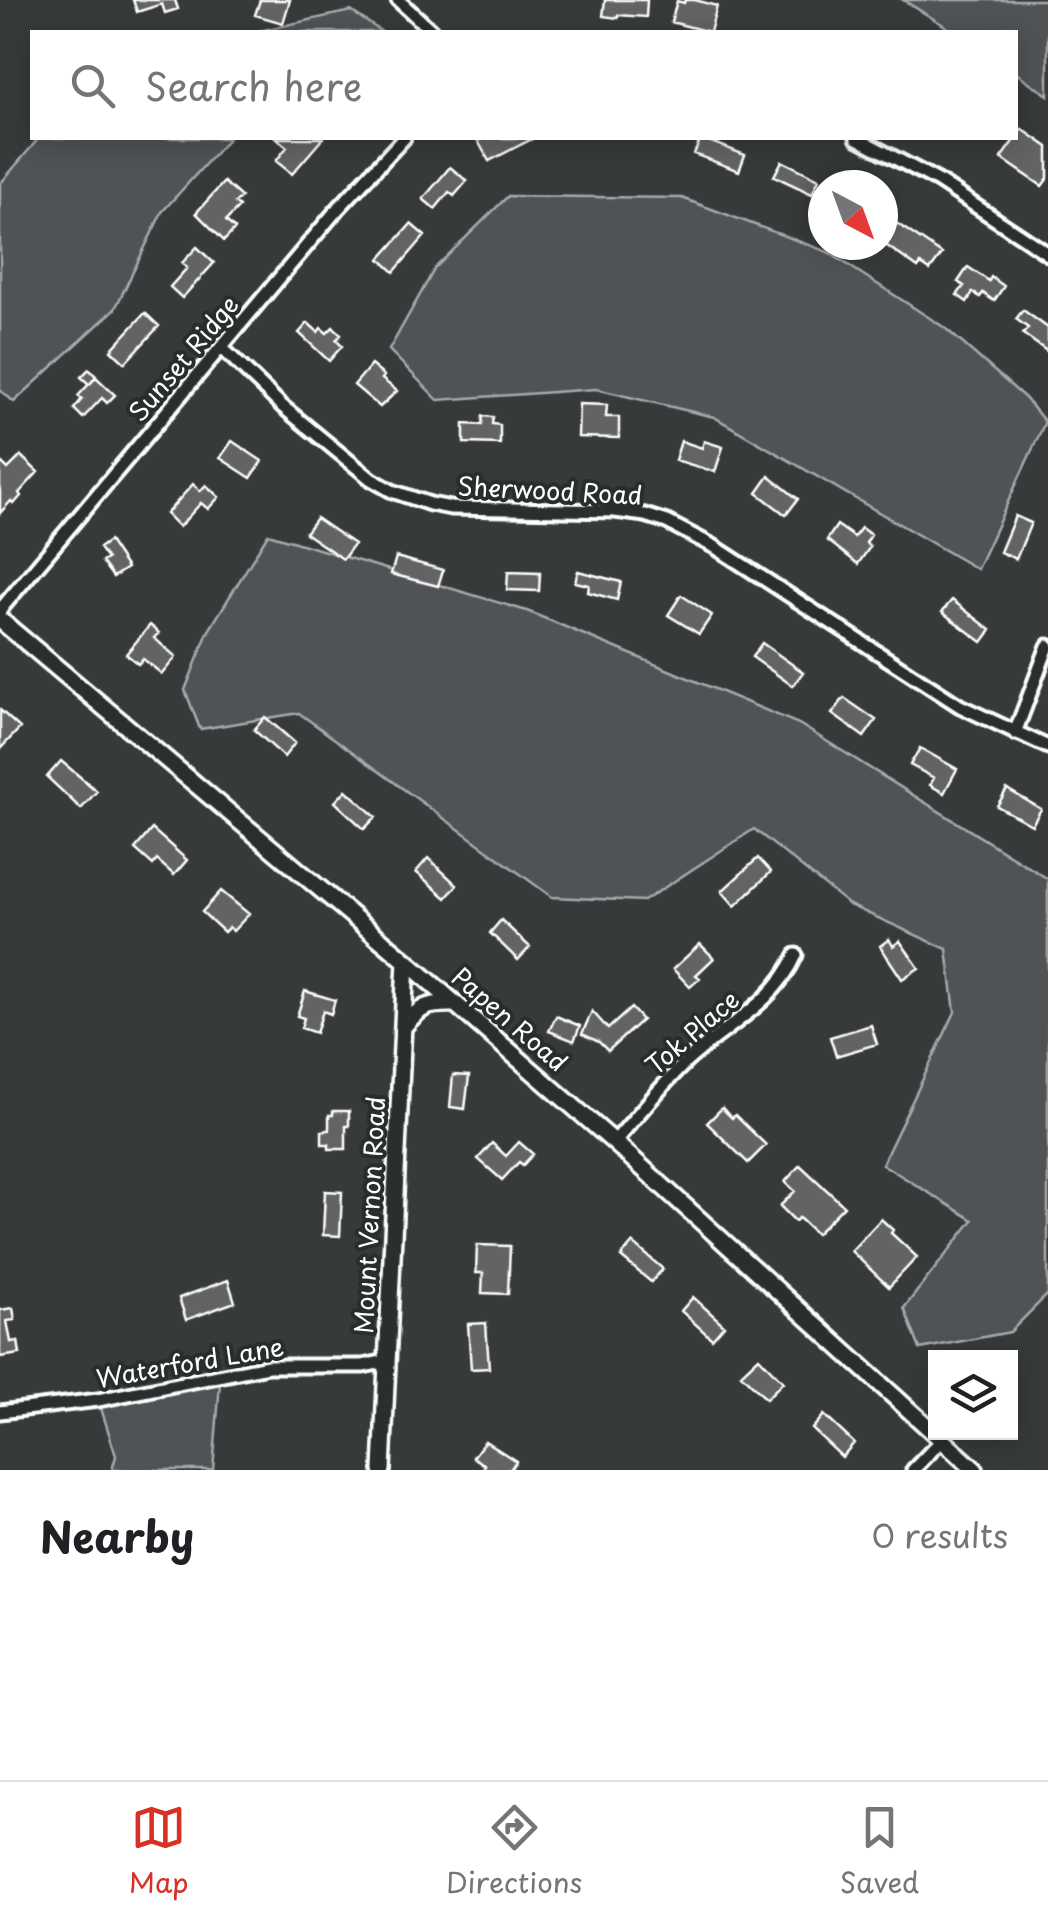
<!DOCTYPE html>
<html lang="en">
<head>
<meta charset="utf-8">
<style>
	body { margin:0; font-family:"Playpen Sans",sans-serif; background:#f2f2f2; color:#202124 }
	.controls { position:absolute; right:30px; bottom:30px; display:grid; overflow:hidden; border-radius:0px; box-shadow:0 5px 25px #0003 }
	.controls button { width:90px; height:90px; display:grid; place-items:center; padding:0; border:0; border-bottom:2px solid #e0e0e0; background:#fff; color:#202124; font:50px sans-serif }
	.compass { position:absolute; left:808px; top:170px; width:90px; height:90px; border-radius:50%; background:#fff; box-shadow:0 5px 25px #0003; rotate:139deg }
	.list { margin:0; padding:0; list-style:none }
	h2 { display:flex; justify-content:space-between; align-items:center; height:130px; margin:0; padding:0 40px; font-size:42px }
	h2 small { font-size:32px; font-weight:400; color:#757577 }
	.icon { flex:none; width:55px; height:55px; fill:none; stroke:currentColor; stroke-width:2; stroke-linecap:round; stroke-linejoin:round }
	.map { position:relative; flex:none; width:1048px; height:1470px; overflow:hidden }
	.search { position:absolute; background:#fff; box-shadow:0 5px 25px #0003; left:30px; right:30px; top:30px; height:110px; display:flex; align-items:center; gap:25px; box-sizing:border-box; padding:0 35px; border-radius:0px; color:#757577; font-size:38px }
	.sheet { height:310px; background:#fff }
	nav { display:flex; justify-content:space-around; align-items:center; box-sizing:border-box; height:140px; border-top:2px solid #e0e0e0; background:#fff; font-size:28px; color:#757577 }
	nav a { display:grid; justify-items:center; gap:5px }
	nav .on { color:#d93025 }
	.map>svg:first-child { display:block }
</style>
</head>
<body>
<div class="map">
<svg width="1048" height="1470" viewBox="0 0 1048 1470">
	<rect width="100%" height="100%" fill="#373a3b"/>
	<filter id="ink" filterUnits="userSpaceOnUse"><feTurbulence type="fractalNoise" baseFrequency=".01" numOctaves="2"/><feDisplacementMap in="SourceGraphic" scale="20" xChannelSelector="R" yChannelSelector="G"/><feConvolveMatrix kernelMatrix="1 2 1 2 8 2 1 2 1" color-interpolation-filters="sRGB"/></filter>
	<g filter="url(#ink)">
		<!-- green -->
		<path fill="#505354" stroke="#a8a9aa" stroke-width="2.5" d="M903,0H1048V95L1016,73V32H955Z
			M351,11L382,32H254Z
			M39,138H229L162,212L115,309L14,402L0,390V184Z
			M508,196L682,198L828,252L945,328L1025,398L1045,422L977,569L714,417L596,389L438,400L389,350L435,268Z
			M268,534L527,611L799,724L1048,879V1294L1010,1332L920,1349L904,1308L973,1220L882,1164L955,1012L947,949L849,905L754,829L644,901L552,897L299,713L200,729L185,690L208,632Z
			M220,1383L213,1470H112L116,1456L100,1405Z"/>
		<!-- building -->
		<path fill="#636465" stroke="#fff" stroke-width="2.5" d="M133,0H175L178,9L165,13L162,4L137,12Z
			M260,0H290L283,23L255,15Z
			M605,0H647L646,17L618,15V18L603,16Z
			M685,0H695L717,6L710,32L671,22L677,1L684,3Z
			M1022,129L1048,147V178L1042,186L1001,158Z
			M276,138H323L292,174L276,161L287,147Z
			M484,138H534L489,161L478,141Z
			M701,138L745,155L739,171L694,154Z
			M782,161L819,179L812,194L774,176Z
			M450,167L467,181L454,196L449,192L435,209L423,199Z
			M224,182L241,197L235,203L239,207L226,221L235,229L224,241L196,213Z
			M883,214L942,254L930,270L921,264L918,268L883,243Z
			M411,224L425,236L394,272L380,259Z
			M197,247L214,263L182,298L170,287L187,268L182,263Z
			M968,267L989,281L991,277L1004,286L994,301L983,293L980,297L973,292L967,302L957,295L964,286L958,282Z
			M1023,310L1048,328V352L1023,334L1028,328L1016,319Z
			M145,313L159,326L125,363L111,350Z
			M308,323L318,332L321,328L327,333L333,327L341,335L336,340L342,346L329,361L299,333Z
			M371,365L384,376L382,379L397,391L380,407L354,385Z
			M89,369L96,376L90,384L96,377L115,395L107,403L102,398L83,418L74,409L82,399L78,396L89,384L81,377Z
			M579,404L607,405L606,417H619V438L578,437Z
			M483,416L493,417L492,424L500,425V444L464,443V424L482,425Z
			M232,441L262,461L251,478L220,458Z
			M681,441L702,448L704,441L723,447L715,472L675,460Z
			M21,456L38,472L19,493L21,496L14,504L11,501L0,513V461L8,469Z
			M769,476L798,499L786,515L757,493Z
			M193,484L200,491L206,485L219,497L208,509L201,503L179,527L166,514Z
			M1015,516L1031,523L1016,559L1000,552Z
			M316,518L354,544L343,559L305,533Z
			M837,525L854,537L861,528L871,535L866,543L870,547L858,564L827,540Z
			M109,541L127,568L113,577L102,562L107,559L99,548Z
			M396,557L443,570L438,586L391,574Z
			M578,571L621,582L617,600L588,592L589,585L575,582Z
			M508,572L540,573L539,591L507,590Z
			M681,595L712,615L699,634L668,615Z
			M952,600L991,630L982,642L942,612Z
			M150,625L159,633L154,638L176,657L162,674L143,659L138,664L126,654Z
			M762,643L803,672L793,686L752,657Z
			M844,698L876,720L864,737L832,714Z
			M0,710L20,728L0,749Z
			M265,717L295,743L284,757L254,730Z
			M920,748L957,769L944,793L930,785L934,778L910,765Z
			M61,761L97,791L81,809L47,777Z
			M1007,789L1041,809L1032,825L997,806Z
			M346,790L376,817L364,829L335,802Z
			M152,829L187,860L174,875L157,860L153,865L135,849Z
			M428,858L457,885L446,898L416,872Z
			M758,858L771,872L735,906L722,891Z
			M221,891L249,914L233,931L229,927L224,932L202,912Z
			M501,920L530,947L518,960L490,933Z
			M889,939L893,946L900,941L919,968L902,979L880,946Z
			M700,944L714,958L696,975L700,978L690,987L673,969Z
			M305,991L335,1000L331,1014L323,1011L316,1033L301,1028L304,1018L297,1016Z
			M631,1008L642,1020L608,1051L599,1042L582,1034L592,1011L608,1029Z
			M556,1016L580,1026L574,1041L549,1031Z
			M871,1025L877,1044L836,1056L830,1037Z
			M453,1075L469,1076L465,1109L450,1107Z
			M722,1108L732,1118L735,1115L766,1145L748,1163L707,1123Z
			M333,1111H349V1126H346V1149H329V1144H322V1131L329,1130V1115H333Z
			M519,1142L533,1154L523,1165L519,1162L502,1180L478,1159L492,1143L506,1156Z
			M800,1165L844,1206L816,1234L799,1218L795,1221L780,1206L795,1191L785,1182Z
			M325,1191L342,1192L340,1236L323,1235Z
			M881,1219L893,1230L891,1233L917,1257L889,1287L851,1251Z
			M633,1243L663,1269L651,1282L621,1257Z
			M477,1245L510,1246L508,1294L482,1293L483,1273H476Z
			M228,1280L235,1302L186,1320L179,1298Z
			M693,1297L724,1325L712,1339L681,1311Z
			M13,1308L15,1320L7,1321L11,1342L18,1341L20,1354L0,1357V1310Z
			M486,1323L489,1368L471,1369L468,1324Z
			M759,1357L783,1382L766,1399L741,1374Z
			M824,1415L854,1443L842,1457L812,1429Z
			M485,1441L516,1461L510,1470H482L485,1465L473,1457Z"/>
		<g fill="none" stroke-linecap="round" stroke-linejoin="round">
			<defs>
				<path id="street" d="M398,0L433,32
					M857,138L938,181L1048,254
					M222,348L282,406L371,479L392,491L430,504L451,508L615,511L645,515L667,522L715,547L960,706L1048,747
					M0,610L335,212L404,138
					M1015,733L1048,646
					M614,1142C638,1115 661,1086 687,1061C725,1026 774,1004 796,955
					M0,1412L98,1400L268,1366H363L387,1361
					M913,1470L942,1440"/>
				<path id="secondary" d="M0,620L406,961L614,1142L975,1470
					M403,1027C421,1006 428,1003 455,1004
					M382,1470L406,961"/>
			</defs>
			<!-- street casing -->
			<use href="#street" stroke="#fff" stroke-width="19"/>
			<!-- secondary casing -->
			<use href="#secondary" stroke="#fff" stroke-width="22"/>
			<!-- street -->
			<use href="#street" stroke="#2a2d2e" stroke-width="11"/>
			<!-- secondary -->
			<use href="#secondary" stroke="#2a2d2e" stroke-width="15"/>
		</g>
	</g>
	<g text-anchor="middle" dominant-baseline="central" stroke-width="8" stroke-linejoin="round" paint-order="stroke">
		<!-- street labels -->
		<g font-size="25" fill="#fff" stroke="#2a2d2e">
			<text transform="translate(183 358) rotate(-50)">Sunset Ridge</text>
			<text transform="translate(550 490) rotate(3)">Sherwood Road</text>
			<text transform="translate(510 1019) rotate(41)">Papen Road</text>
			<text transform="translate(692 1032) rotate(-41)">Tok Place</text>
			<text transform="translate(369 1215) rotate(-87)">Mount Vernon Road</text>
			<text transform="translate(190 1362) rotate(-10)">Waterford Lane</text>
		</g>
	</g>
</svg>
<div class="controls">
<button><svg class="icon" aria-label="layers" viewBox="0 0 24 24"><path d="M12 4l9 5-9 5-9-5zM3 14l9 5 9-5"/></svg></button>
</div>
<svg class="compass" viewBox="-18 -18 36 36"><path d="M0-13l5 13h-10z" fill="#e53935"/><path d="M0 13l5-13h-10z" fill="#757577"/></svg>
<div class="search"><svg class="icon" aria-label="search" viewBox="0 0 24 24"><circle cx="10" cy="10" r="6"/><path d="M15 15l6 6"/></svg>Search here</div>
</div>
<section class="sheet">
<h2>Nearby<small>0 results</small></h2>
<ul class="list">
</ul>
</section>
<nav>
<a class="on"><svg class="icon" aria-label="map" viewBox="0 0 24 24"><path d="M3 6l6-2 6 2 6-2v14l-6 2-6-2-6 2zM9 4v14M15 6v14"/></svg>Map</a>
<a><svg class="icon" aria-label="directions" viewBox="0 0 24 24"><path d="M12 3l9 9-9 9-9-9zM9 14v-3h6M13 9l2 2-2 2"/></svg>Directions</a>
<a><svg class="icon" aria-label="saved" viewBox="0 0 24 24"><path d="M7 4h10v16l-5-4-5 4z"/></svg>Saved</a>
</nav>
</body>
</html>
